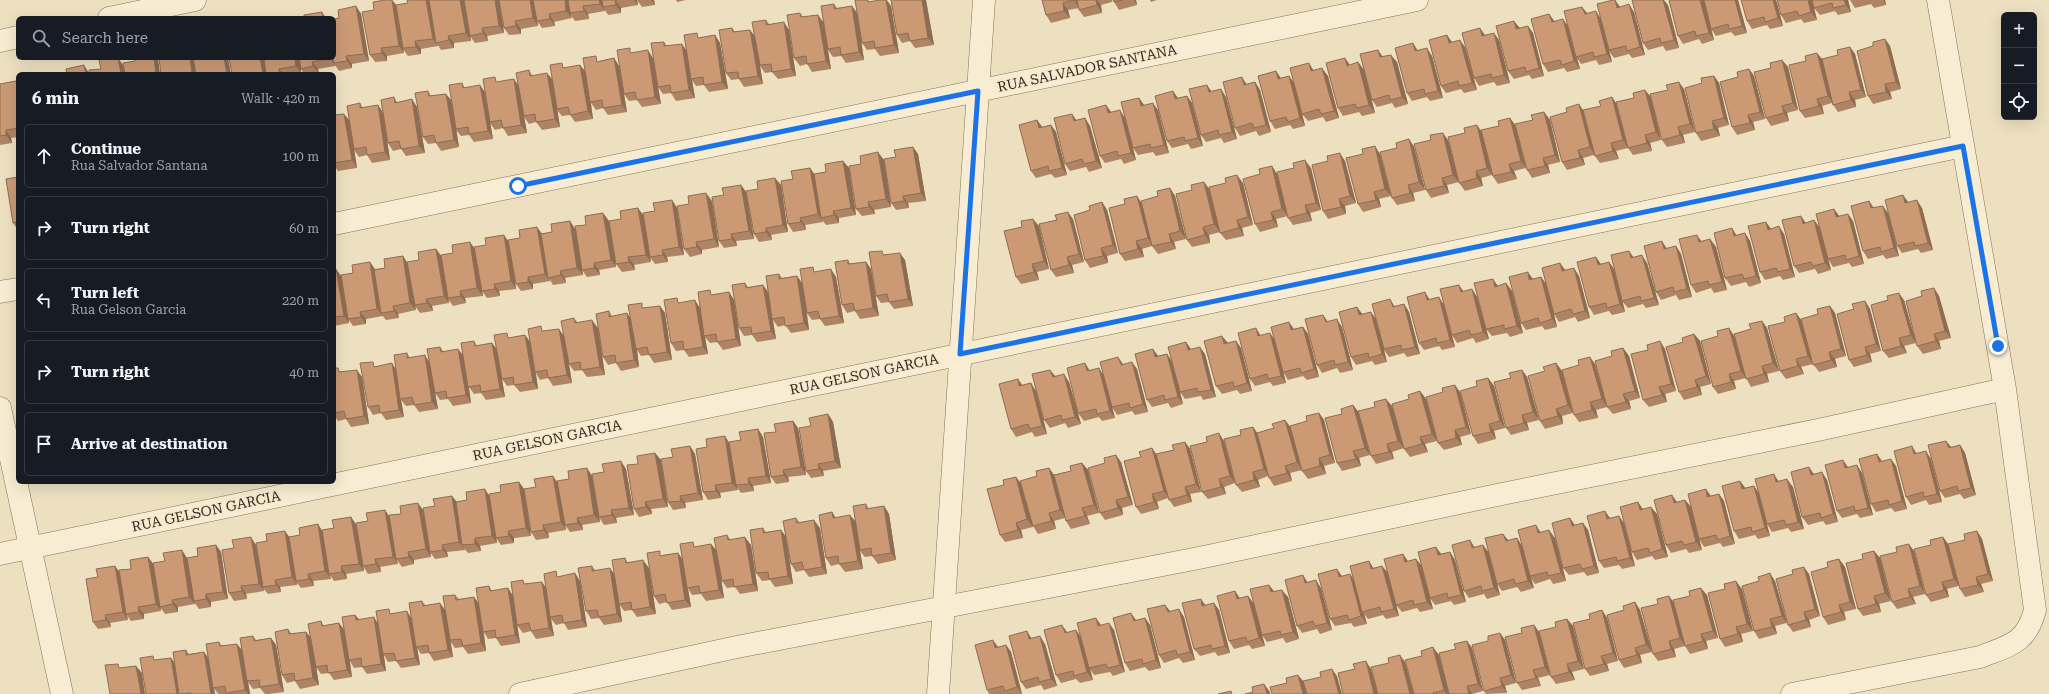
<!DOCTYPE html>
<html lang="en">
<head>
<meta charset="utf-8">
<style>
	body { margin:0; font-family:"Roboto Serif",serif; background:#242831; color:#f1f3f6 }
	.controls { position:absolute; right:12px; top:12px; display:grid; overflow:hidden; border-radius:6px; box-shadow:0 4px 16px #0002 }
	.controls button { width:36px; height:36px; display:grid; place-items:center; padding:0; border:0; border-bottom:1px solid #363941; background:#171b24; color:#f1f3f6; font:20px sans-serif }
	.stop { position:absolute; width:12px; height:12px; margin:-9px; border:3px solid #1a73e8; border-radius:50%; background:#fff }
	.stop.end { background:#1a73e8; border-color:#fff; box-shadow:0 1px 4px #0008 }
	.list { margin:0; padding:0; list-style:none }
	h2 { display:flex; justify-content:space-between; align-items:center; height:52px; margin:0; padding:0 16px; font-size:17px }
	h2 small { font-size:13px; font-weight:400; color:#9ea1a6 }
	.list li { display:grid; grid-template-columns:26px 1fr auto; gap:12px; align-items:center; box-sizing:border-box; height:64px; margin:0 8px 8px; padding:0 8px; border:1px solid #363941; border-radius:6px }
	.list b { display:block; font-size:15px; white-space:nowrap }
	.list p { margin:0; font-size:13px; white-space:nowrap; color:#9ea1a6 }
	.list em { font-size:13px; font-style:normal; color:#9ea1a6 }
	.icon { flex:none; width:22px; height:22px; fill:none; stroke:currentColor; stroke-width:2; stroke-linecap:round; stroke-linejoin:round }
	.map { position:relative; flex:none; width:2049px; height:694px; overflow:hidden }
	.search { position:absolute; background:#171b24; box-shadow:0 4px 16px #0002; left:16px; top:16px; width:320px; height:44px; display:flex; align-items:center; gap:10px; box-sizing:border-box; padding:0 14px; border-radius:6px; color:#9ea1a6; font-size:15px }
	.panel { position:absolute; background:#171b24; box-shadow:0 4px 16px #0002; left:16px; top:72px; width:320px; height:412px; border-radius:6px }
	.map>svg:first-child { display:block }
</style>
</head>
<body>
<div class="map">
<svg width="2049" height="694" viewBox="0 0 2049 694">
	<rect width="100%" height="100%" fill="#ede0c0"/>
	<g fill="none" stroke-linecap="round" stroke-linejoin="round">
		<defs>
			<path id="minor" d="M109,18L195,0
				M0,41L18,37
				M334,224L1417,0
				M0,292L18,289
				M0,408L62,694
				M0,554L1963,146
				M520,694L737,647L1199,558L1502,494L1818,430L2005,389
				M938,694L984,0
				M1792,694L1980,657C2010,645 2026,644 2035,610L2005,389L1938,0"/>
		</defs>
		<!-- minor casing -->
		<use href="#minor" stroke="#867158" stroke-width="23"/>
		<!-- minor -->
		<use href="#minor" stroke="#f8edd2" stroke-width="22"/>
	</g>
	<!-- wall -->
	<path fill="#af8465" d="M385,0H392L397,6L408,3L407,0H654L655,5L642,7L637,0L638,5L621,8V13L608,15L605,10V11L588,14L589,19L575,21L571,15L572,18L554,22L555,26L542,28L537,21L538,26L521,29V34L509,35L504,28L500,4L504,33L487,36L488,41L475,43L470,36L471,41L454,43V48L441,50L438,45V46L421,49V54L408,56L403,49L404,53L387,56V61L375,62L370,55L374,10Z
		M676,0H686L677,2Z
		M880,0H887L891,6L899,53L880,56L875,49L867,50L862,43L857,14L864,60L846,63L841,56L833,57L828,50L831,69L812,72L807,64L800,66L794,58L800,13L803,17L818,15L823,22L834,4L837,8L852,6L857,13L871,2Z
		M891,0H926L934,45L915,48L910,41L902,43L897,35Z
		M1042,0H1112V2L1101,5L1102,13L1084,17L1079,10V8L1068,10L1070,18L1051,23L1046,15Z
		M1113,0H1136L1137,5L1119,10L1114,2Z
		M1150,0H1157L1151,2Z
		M1615,0L1620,7L1634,12L1645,55L1632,58L1629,54L1614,58L1609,51L1612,62L1599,65L1596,60L1581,64L1577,58L1580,69L1567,72L1564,68L1548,72L1543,64L1549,14L1554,21L1568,26L1582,7L1587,14L1601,18Z
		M1669,0H1738L1747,33L1735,36L1731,32L1716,36L1711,29L1714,40L1702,44L1699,39L1683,44L1678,36Z
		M1776,0L1783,26L1770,29L1767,25L1752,29L1747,21Z
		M1812,0L1817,20L1804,23L1801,19L1786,23L1781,15Z
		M1812,0H1848L1851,12L1838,15L1835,11L1820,15L1814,8Z
		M1850,0H1885L1886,5L1874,8L1871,4L1855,8Z
		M1668,5L1679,48L1666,51L1663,46L1648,50L1643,43Z
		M356,6L361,14L369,61L352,64V68L339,71L335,65V66L318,69L319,74H304L301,69V73L296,74H232L339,18Z
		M766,20L769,24L789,30L796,76L778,79L772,72L765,73L760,66L763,84L744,87L739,79L731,80L726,73L732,28L735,32L750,30L755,36Z
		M1528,26L1533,33L1544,76L1532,79L1529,75L1514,79L1508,71L1519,28Z
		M715,35L720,43L728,89L709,92L704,85L696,86L692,80L695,98L676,101L671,93L663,94L658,87L664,42L667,46L686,50L700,38Z
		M1485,35L1499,40L1510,83L1497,86L1494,82L1479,86L1474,78Z
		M1885,39L1890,46L1901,89L1890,92L1892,99L1873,104L1868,96L1873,46Z
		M1452,42L1465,47L1477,90L1464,93L1461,89L1446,93L1441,86Z
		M1850,47L1855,54L1866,97L1855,100L1856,107L1838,112L1832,103L1822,106L1824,114L1805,118L1800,111L1822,59L1838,55Z
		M1418,50L1432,56L1443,98L1430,101L1427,97L1412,101L1407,93Z
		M632,53L653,58L661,104L642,107L637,100L629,101L624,94L627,112L608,115L603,108L596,110L591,103L593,119L575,122L570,115L562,116L557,110L560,127L542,130L536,122L529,124L524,117L527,133L508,136L503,128L495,130L490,123L493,139L474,142L469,135L461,136L456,130L459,147L441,151L436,143L428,144L423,137L428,91L431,96L446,94L451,101L462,83L465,88L485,92L499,81L518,86L529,70L532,75L552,79L566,68L580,65L585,72L599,61L614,58L619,66Z
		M1383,57L1397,62L1408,104L1395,108L1392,103L1377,107L1372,100Z
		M1782,60L1788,67L1798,110L1787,113L1789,121L1771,126L1766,118L1771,68Z
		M1358,62L1364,70L1375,113L1362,116L1359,112L1343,116L1338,108L1350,65Z
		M1749,69L1754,76L1765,119L1753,122L1755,130L1737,135L1732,127L1738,77Z
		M1314,70L1328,76L1339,118L1326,122L1323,117L1308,121L1302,114L1305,126L1293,129L1290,125L1275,129L1270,121L1276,71L1281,78L1289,76L1294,83Z
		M1714,76L1719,83L1729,125L1718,128L1720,136L1701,141L1696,133L1702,83Z
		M16,81L18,84V137L11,138L12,143L0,145V84Z
		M1255,82L1260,90L1271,132L1259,136L1256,131L1240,136L1235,128L1247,84Z
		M1684,89L1695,132L1683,135L1685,143L1667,147L1662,140Z
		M1212,91L1226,97L1237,139L1224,143L1221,138L1206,142L1201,135Z
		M1187,96L1192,103L1203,146L1191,149L1188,144L1172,148L1167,141L1178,98Z
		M394,97L397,102L417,107L425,153L406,156L401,149L393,151L388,143L386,134L390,160L372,163L367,155L359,157L354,150L357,168L338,171L334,165V115L349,121L360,103L363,108L378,105L383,112Z
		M1612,97L1617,105L1651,97L1661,140L1650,143L1652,151L1633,155L1628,148L1616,151L1619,159L1600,163L1594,155L1583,158L1585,165L1567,170L1562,162L1567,112L1579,104L1584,112L1601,106Z
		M1139,98L1144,105L1158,110L1169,153L1156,156L1153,152L1138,155L1133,148L1136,160L1124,164L1121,159L1105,163L1100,156L1125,117Z
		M1544,112L1550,120L1560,162L1548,165L1550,173L1532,178L1527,170L1533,120Z
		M1085,118L1090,126L1102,168L1089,172L1086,167L1070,171L1065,164L1077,120Z
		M1510,118L1515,125L1526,168L1514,171L1517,179L1498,184L1492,175L1481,178L1483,186L1465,191L1459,183L1465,133L1482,132L1499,126Z
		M1037,120L1042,127L1051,125L1056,132L1067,175L1055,178L1051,174L1036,178L1031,171Z
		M1409,139L1414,147L1425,190L1413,193L1415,201L1397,205L1392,198L1397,148Z
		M1448,140L1459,182L1447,185L1449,193L1431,198L1426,190Z
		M913,147L918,154L926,201L908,203L909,208L896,210L891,203L896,157Z
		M1363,154H1380L1391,196L1379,199L1381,207L1363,212L1358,204Z
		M884,160L891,207L874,210L875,214L862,216L856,209L861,164Z
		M843,161L849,168L856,215L839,218V223L826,225L822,220L823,222L805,225L806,230L793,232L788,224L793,179L810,168L814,174L826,172Z
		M1345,161L1356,203L1345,206L1346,214L1328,219L1323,211Z
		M1272,166L1277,174L1288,216L1276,219L1278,227L1260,232L1255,224L1260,174Z
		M1311,168L1321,210L1310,213L1312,221L1293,225L1288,218Z
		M18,177V230L13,223Z
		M1204,182L1209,189L1220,232L1209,235L1210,243L1192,247L1187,240L1192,190Z
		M1243,183L1253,225L1242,228L1244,236L1226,240L1220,233Z
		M741,185L746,192L754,239L736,241L737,246L724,248L719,241L724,195Z
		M781,185L788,232L771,235L772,240L759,242L754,234L758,189Z
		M1170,188L1175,196L1186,239L1174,242L1176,249L1158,254L1152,246L1142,249L1144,257L1125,261L1120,254L1125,204L1137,196L1141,202L1158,196Z
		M672,200L677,208L684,255L667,257L668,262L655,264L650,257L651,262L634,265L635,270L622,272L616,264L643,215L655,211Z
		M712,201L719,247L702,250V254L690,257L684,249Z
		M1869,201L1874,208L1888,213L1899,256L1886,259L1883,255L1868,259L1863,251Z
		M1102,202L1107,210L1118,253L1107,256L1108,263L1090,268L1085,260L1090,210Z
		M1922,208L1933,250L1921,253L1918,249L1902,253L1897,246Z
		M1834,209L1839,216L1848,214L1853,221L1864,264L1852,267L1849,263L1833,267L1828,259L1825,247L1831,270L1818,274L1815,269L1799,273L1794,266L1806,223L1814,220L1819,227Z
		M603,213L609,221L616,267L599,270L600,275L587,277L582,270L583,275L565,278L566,283L553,285L550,280V281L533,284V289L521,291L516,284L512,260L516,289L499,291L500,296L487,298L482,291L483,296L465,298L466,303L453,306L449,300V303L432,306L433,311L420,313L415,306L416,310L398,314L399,318L386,320L382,315L383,316L366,319V324L353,326L349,320V323L334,326V270L336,269L341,277L353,273L370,262L375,269L385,268L403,256L407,263L419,260L436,249L441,256L453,253L475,248L509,242L542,234L552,232L570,221L575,229L586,225Z
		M1073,219L1084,262L1072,265L1074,273L1056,277L1051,270Z
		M1766,222L1771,229L1784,234L1795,277L1783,280L1780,276L1765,280L1760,272Z
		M1039,226L1049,269L1037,272L1039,280L1021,284L1016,277L1022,227Z
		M1745,233L1750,241L1761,283L1749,287L1746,282L1731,286L1725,278L1737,235Z
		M1710,239L1716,247L1727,290L1714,293L1711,288L1696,293L1691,285L1702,242Z
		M1676,246L1681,254L1692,297L1679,300L1676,295L1661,300L1656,292Z
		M1629,251L1633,257L1647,263L1659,305L1646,308L1643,304L1628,308L1622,301L1620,289L1625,312L1612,315L1609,311L1594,315L1589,307L1601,264L1609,262L1614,269Z
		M885,255L905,260L913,306L894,309L889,302L881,303L876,296Z
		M848,260L850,264L866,262L871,269L879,316L860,319L855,311L847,313L842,305Z
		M1566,271L1579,276L1590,318L1578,322L1575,317L1559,322L1554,314L1557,327L1545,330L1542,326L1526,330L1521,323L1533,279L1541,277L1546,284Z
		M816,272L836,277L844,323L825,326L820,319L812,320L807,313L809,330L791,333L785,325L778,327L773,320L776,339L757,342L752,335L744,336L739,328L745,283L748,287L763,285L768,292L779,274L782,278L797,276L802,283Z
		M1506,283L1512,291L1523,333L1510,337L1507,333L1492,336L1486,329L1498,286Z
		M1934,288L1939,296L1951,338L1939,341L1941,349L1923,354L1917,346L1922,296Z
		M1472,289L1477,297L1489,339L1476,343L1473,338L1457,343L1452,335L1464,292Z
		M729,292L734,300L741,346L723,350L717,342L710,343L705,337L708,354L689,357L684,350L676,351L671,343L680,302L700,307L713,295Z
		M1430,299L1444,305L1455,347L1442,350L1439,346L1424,350L1419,343Z
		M1904,300L1916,343L1904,346L1907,353L1889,358L1883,351Z
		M1865,301L1870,309L1881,351L1870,354L1872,362L1854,367L1849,360L1854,309Z
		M1404,304L1409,312L1420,354L1407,357L1404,353L1389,357L1384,350L1387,362L1375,365L1372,361L1356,365L1351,357L1357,307L1362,314L1376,319L1395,306Z
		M660,306L665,313L672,360L654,363L649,355L641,356L637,350L639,367L621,371L616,363L608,365L603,357L609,311L612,316L627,313L631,319L645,308Z
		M1830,306L1835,313L1846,356L1835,359L1837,367L1819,372L1813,364L1801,367L1804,374L1786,379L1780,371L1785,322L1796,313L1801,321L1818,314Z
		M1323,315L1328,322L1342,327L1353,370L1340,373L1337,368L1322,373L1317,365Z
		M574,318L578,323L598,328L605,375L587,377L582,370L574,371L569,364L572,383L553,386L548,378L540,380L536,373L538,389L520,392L514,385L507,386L502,379L505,397L486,400L481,393L474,394L469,387L471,403L453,406L448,399L440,400L435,393L438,409L419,412L414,405L406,406L401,400L404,417L386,420L381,413L373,415L368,407L376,366L396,369L407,353L410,358L430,362L440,347L444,352L463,356L474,341L477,346L492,343L497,349L510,338L525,335L530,342L544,331L564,336Z
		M1762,321L1767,328L1779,371L1767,374L1769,382L1751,387L1746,378L1734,381L1736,389L1718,394L1713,387L1729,328L1734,336L1751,329Z
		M1303,327L1308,334L1319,377L1307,380L1303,376L1288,380L1283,372L1279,356L1286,383L1273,386L1270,382L1255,386L1250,379L1261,335L1275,340L1294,329Z
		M1694,334L1700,341L1711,384L1700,387L1702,395L1684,400L1679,392L1683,342Z
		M1236,341L1241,348L1252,391L1240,394L1237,390L1222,394L1216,386L1227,343Z
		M1623,348L1629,356L1640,398L1629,401L1631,409L1613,414L1607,407L1612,356Z
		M1191,349L1205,354L1216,397L1203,400L1201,396L1185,399L1180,392L1183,404L1171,408L1168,403L1152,407L1147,400L1158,356L1167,354L1172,361Z
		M1665,349L1676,391L1665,394L1667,402L1649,407L1643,400L1648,350Z
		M1556,363L1562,371L1573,413L1562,416L1563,424L1545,429L1540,421L1545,371Z
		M1123,364L1137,369L1148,412L1135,415L1132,411L1117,415L1112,407L1107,388L1115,418L1102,421L1099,417L1084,421L1078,413L1090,370L1104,376Z
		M1595,364L1607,407L1596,410L1598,418L1579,422L1574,415Z
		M334,368L341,372L362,377L369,424L351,427L346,419L338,421L334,415Z
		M1050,370L1055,377L1069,382L1081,424L1068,428L1065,423L1050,428L1044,420Z
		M1522,370L1527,377L1539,420L1527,423L1529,430L1511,435L1506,428L1511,378Z
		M1488,378L1494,386L1505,428L1494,431L1496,439L1478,444L1473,436L1477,386Z
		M1022,386L1036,391L1047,434L1035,437L1032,432L1016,437L1011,429Z
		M1420,391L1426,399L1437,441L1425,444L1428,452L1410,457L1404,449L1409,399Z
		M1443,392H1460L1471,434L1460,437L1462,445L1444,450L1438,443Z
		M1353,405L1359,413L1370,455L1359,458L1361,466L1342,471L1337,463L1342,414Z
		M1392,406L1404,448L1392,452L1394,459L1376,464L1371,456Z
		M1319,413L1324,420L1335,463L1324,466L1326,474L1308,479L1302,471L1307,421Z
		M828,414L833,422L841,468L823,471L824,476L811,478L806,471L811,426Z
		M1285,420L1291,428L1302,470L1290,473L1292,481L1274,486L1269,478L1268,476L1258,480L1260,487L1242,492L1236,485L1241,435L1253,427L1257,433L1274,428Z
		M793,421L798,428L806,475L788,477L789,482L776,484L771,477L776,432Z
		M758,429L763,437L771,483L753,486L754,491L741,493L737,487L738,490L720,493L721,498L708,500L703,492L729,443L741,440Z
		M1224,441L1235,483L1224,487L1226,494L1208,499L1202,492Z
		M1946,441L1951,447L1960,445L1965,453L1976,495L1964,499L1960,494L1945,498L1940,491Z
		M1185,442L1190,449L1201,492L1190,494L1192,502L1174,507L1168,498L1157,502L1159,509L1141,514L1136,507L1141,457L1152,448L1157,455L1174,450Z
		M690,446L695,454L703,500L685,503L686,508L673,510L668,502L673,457Z
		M655,453L661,460L668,507L651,509L652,514L639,517L634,509L638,464Z
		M1917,454L1931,459L1942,502L1929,505L1926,500L1911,505L1906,497Z
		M1843,460L1848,467L1862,473L1873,515L1860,518L1857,514L1842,518L1837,511Z
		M1882,461L1896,466L1907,509L1895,512L1891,508L1876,512L1871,504Z
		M1121,462L1133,505L1122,508L1123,515L1105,520L1100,513Z
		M1082,463L1088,470L1099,513L1087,516L1090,524L1071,529L1066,521L1065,518L1054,521L1056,529L1038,534L1033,526L1028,510L1033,527L1021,530L1023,538L1005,542L1000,535L1004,485L1016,477L1021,484L1037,476L1049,468L1054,475L1071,471Z
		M1809,467L1814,474L1827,480L1838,522L1826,525L1823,521L1808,525L1802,517Z
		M587,468L592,476L600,522L582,525L583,530L570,532L565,525L566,530L548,533L549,538L536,540L531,532L558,483L569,479Z
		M626,469L634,515L616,518L617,523L604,525L599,517L604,472Z
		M1740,481L1745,488L1754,486L1759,493L1779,481L1793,487L1804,529L1791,532L1788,528L1772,532L1767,524L1765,517L1770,536L1758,539L1755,535L1739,539L1734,531Z
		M519,482L524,489L531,536L514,538V543L501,545L496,538L497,543L480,546L481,551L468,553L464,548L465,550L447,552L448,557L435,559L430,552L431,557L414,560V564L402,567L397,560L398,564L380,567L381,572L368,574L363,566L364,571L346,574L347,579L334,581L330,575L331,579L313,581L314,586L301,588L297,583V585L280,587L281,592L268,594L263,588L264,591L246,594L247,599L234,601L229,593L256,544L334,528L351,517L356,524L368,521L385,510L389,516L423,510L435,506L452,496L457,502L490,496L501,492Z
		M1719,494L1724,501L1735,544L1723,547L1720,543L1704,547L1699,539L1711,496Z
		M1685,500L1691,507L1702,550L1689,553L1686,549L1671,553L1666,545L1677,502Z
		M1638,502L1643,509L1657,514L1668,557L1655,560L1652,556L1637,560L1632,552Z
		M866,504L869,509L884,506L889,514L896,560L878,564L872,556L865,557L860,551L863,569L845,572L839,564L831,566L826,558L832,512L835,517L855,522Z
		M796,518L800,523L820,528L827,574L809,577L804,570L796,572L791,564Z
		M1610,518L1624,523L1635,566L1622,569L1619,565L1604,568L1599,561Z
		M1583,523L1588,530L1599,573L1587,576L1584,572L1569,575L1563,568L1575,525Z
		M763,528L766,532L781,530L786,537L793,584L775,587L770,580L762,581L756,573Z
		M1977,531L1982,539L1993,581L1981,584L1984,592L1965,597L1960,589L1965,540Z
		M1541,533L1555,538L1566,581L1553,584L1550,579L1535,584L1530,577L1534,588L1521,592L1517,587L1502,591L1497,584L1503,534L1508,541L1517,538L1522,546Z
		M727,535L731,540L751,545L758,591L740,594L735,587L727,588L722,581Z
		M1943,537L1948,544L1959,586L1947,589L1949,597L1931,602L1926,595L1931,545Z
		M711,544L717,551L724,598L706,601L701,594L692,595L688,588L691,607L672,610L667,602L659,604L654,596L662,555L678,553L683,560L696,547Z
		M216,545L221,552L228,599L211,602V607L199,609L194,602L195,604L178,607V612L165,614L160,607L161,611L144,614V619L131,621L127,615L128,620L110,623L111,627L98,629L93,622L98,577L115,566L120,573L131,569L148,557L153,564L198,556Z
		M1483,545L1489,553L1500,595L1487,599L1484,594L1469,598L1464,591L1475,547Z
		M1874,551L1880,558L1891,601L1879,604L1881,612L1863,616L1858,609L1863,559Z
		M1914,551L1925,594L1913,597L1916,604L1897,609L1892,602Z
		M1450,552L1455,560L1466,602L1454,605L1451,601L1435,605L1430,598L1426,585L1433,609L1420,612L1417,608L1402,612L1396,605L1403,554L1408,561L1422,566L1441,554Z
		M625,558L628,563L649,568L656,614L637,617L632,610L624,611L620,605L622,622L604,625L599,618L591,619L586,611L592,566L595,570L614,575Z
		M1839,559L1845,567L1856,609L1844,612L1846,620L1828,625L1823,617L1828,567Z
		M1382,566L1388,573L1399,616L1386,619L1383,615L1368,619L1364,614L1367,624L1354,627L1351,623L1335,626L1330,619L1342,576L1354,579L1374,568Z
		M1793,574H1809L1820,616L1809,620L1811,627L1793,632L1788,625Z
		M560,576L580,581L587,627L568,630L564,623L556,625L551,619L554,636L536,639L531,631L523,633L517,625L520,643L501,646L496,638L488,639L484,632L486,651L468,654L463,647L455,648L450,641L453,657L434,661L429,653L421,654L417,648L420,665L401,668L396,661L388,662L384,655L386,671L367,674L362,667L354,668L350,661L352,677L334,680L329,673L321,674L316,667L319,685L300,689L295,681L287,683L282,675L291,634L306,632L311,638L321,621L324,626L339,623L345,631L355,615L359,619L378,623L392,613L412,618L422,601L426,606L445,610L455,595L459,599L474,597L479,604L489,586L492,591L508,588L513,596L526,584L546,588Z
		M1759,581H1775L1787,623L1775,626L1777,634L1759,639L1754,631Z
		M1308,583L1321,588L1332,630L1320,634L1317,629L1302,633L1297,626Z
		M1269,585L1274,591L1288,597L1299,639L1286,643L1283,638L1267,642L1262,635Z
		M1742,589L1753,631L1741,634L1743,642L1725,647L1720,639Z
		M1235,591L1240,598L1248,596L1254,604L1265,646L1252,649L1249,645L1234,649L1229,641Z
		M1707,595L1718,638L1706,641L1708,649L1690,654L1685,646L1674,649L1676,657L1658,661L1653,654L1658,604L1669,596L1673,602Z
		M1635,602L1640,610L1652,652L1640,655L1642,663L1624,668L1619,660L1624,610Z
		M1214,603L1219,610L1230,653L1218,656L1215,652L1200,656L1194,649L1205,606Z
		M1165,605L1170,612L1184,617L1195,660L1183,663L1179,658L1164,663L1159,655Z
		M1602,610L1607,618L1618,661L1607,664L1609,671L1590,676L1585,669L1590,619Z
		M1145,618L1150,625L1161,668L1149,671L1145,667L1130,671L1125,663L1136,620Z
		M1567,619L1573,626L1584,669L1572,672L1575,680L1556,684L1551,677L1556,627Z
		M1101,625L1114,630L1125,672L1113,676L1110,672L1094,675L1090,669L1093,680L1080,683L1076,679L1061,683L1056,675L1076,630L1081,637Z
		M1534,625L1539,632L1550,675L1538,678L1541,686L1522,690L1517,683L1522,633Z
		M1500,633L1505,640L1516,683L1505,686L1507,693L1486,694L1484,691L1488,641Z
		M253,636L256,640L271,638L276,645L284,692L269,694H265L260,688L253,689L248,682L250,694H218L214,688L215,694H146L156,660L171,658L174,662L186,650L189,654L204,652L209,659L219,642L222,646L242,651Z
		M1032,638L1045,644L1057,686L1044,690L1041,685L1026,689L1021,682Z
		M1467,641L1472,648L1483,691L1472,694H1449L1456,649Z
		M1006,645L1011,652L1022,694H989L987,690L998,647Z
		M1439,655L1449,694H1414Z"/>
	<!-- shaded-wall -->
	<path fill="#8e6c52" d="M392,0L397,6L404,53L399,46Z
		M426,0H430L436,43L438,46L433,39Z
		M460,0H464L471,41L466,33Z
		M495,0H499L504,33L499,26Z
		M530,0H534L538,26L533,18Z
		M565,0H569L570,13L572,18L566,11Z
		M599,0H603V7L605,11L600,4Z
		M615,0L621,8V13L616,5Z
		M634,0H637L638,5Z
		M651,0H654L655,5Z
		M886,0L891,6L899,53L894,45Z
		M922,0H926L934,45L928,38Z
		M1074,0H1077L1079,7Z
		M1096,0H1097L1101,5L1102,13L1097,5Z
		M1134,0H1136L1137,5Z
		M1615,0L1620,7L1617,8Z
		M1663,0H1664L1668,5L1679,48L1674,40Z
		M1700,0H1704L1714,40L1709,33Z
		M1735,0H1738L1747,33L1742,26Z
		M1773,0H1776L1783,26L1778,18Z
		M1808,0H1812L1817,20L1811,12Z
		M1844,0H1848L1851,12L1846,5Z
		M1883,0H1885L1886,5Z
		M1063,3L1068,10L1070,18L1064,11Z
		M1629,4L1634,12L1645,55L1640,47Z
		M356,6L361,14L369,61L364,54Z
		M583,6L588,14L589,19L584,11Z
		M852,6L857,13L864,60L859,52Z
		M1582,7L1588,14H1585Z
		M1596,11L1601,19L1612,62L1607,54Z
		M322,12L326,18H323Z
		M549,14L554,22L555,26L550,19Z
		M1549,14L1555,22H1552Z
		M818,15L823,22L831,69L826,61Z
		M1563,19L1568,26L1580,69L1574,61Z
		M515,21L521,29V34L516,26Z
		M1514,21L1520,28L1516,29Z
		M784,22L789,30L796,76L791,69Z
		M1528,26L1533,33L1544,76L1539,68Z
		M482,28L487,36L488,41L483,33Z
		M1480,28L1485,35L1482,36Z
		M750,30L755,37L763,84L758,76Z
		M1494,33L1499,40L1510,83L1504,75Z
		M715,35L720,43L728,89L722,82Z
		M1447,35L1452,42L1449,43Z
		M448,36L454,43V48L449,40Z
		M1885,39L1890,46L1901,89L1896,82Z
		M1460,40L1465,47L1477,90L1472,83Z
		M415,41L421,49V54L416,47Z
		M1413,43L1418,51H1415Z
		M682,44L687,51L691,79L692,80L695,98L689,90Z
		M1850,47L1855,54L1866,97L1861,90Z
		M381,48L387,56V61L382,53Z
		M1427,48L1432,56L1443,98L1438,91Z
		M648,50L653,58L661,104L655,97Z
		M1378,50L1383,57H1380Z
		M1817,53L1823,60L1833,103L1828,96Z
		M1391,55L1397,62L1408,104L1402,97Z
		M346,56L352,64V68L347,61Z
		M118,58L123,65L125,74H121Z
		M154,58H158L160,74H156Z
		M190,58H194L196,74H192Z
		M224,58H228L231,74H227Z
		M260,58H264L267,74H263Z
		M295,58H299L301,73L296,66Z
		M330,58H334V63L335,66Z
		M614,58L619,66L627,112L622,105Z
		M1345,58L1350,65L1347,66Z
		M1782,60L1788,67L1798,110L1793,103Z
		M312,62L318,69L319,74L313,66Z
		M1358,62L1364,70L1375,113L1369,105Z
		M1309,63L1314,71H1311Z
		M84,65L89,73L90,74H86Z
		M580,65L586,72L593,119L588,111Z
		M1322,68L1328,76L1339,118L1334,111Z
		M279,69L283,74H280Z
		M1749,69L1754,76L1765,119L1760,112Z
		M1276,71L1281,79H1278Z
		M547,73L553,80L560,127L555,119Z
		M1289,76L1295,84L1305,126L1300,118Z
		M1714,76L1719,83L1729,125L1724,118Z
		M1242,77L1247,85H1244Z
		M514,79L519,86L527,133L521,125Z
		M16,81L18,84V95Z
		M1255,82L1260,90L1271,132L1266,125Z
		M1679,82L1684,89L1695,132L1690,124Z
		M1885,84L1890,92L1892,99L1886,92Z
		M480,85L485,92L493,139L488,131Z
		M1207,85L1212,92H1209Z
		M1221,89L1226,97L1237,139L1232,132Z
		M1645,90L1651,97L1661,140L1656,132Z
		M1173,91L1178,98L1175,99Z
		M1849,92L1855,100L1856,107L1851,100Z
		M446,94L452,101L459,147L454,140Z
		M1187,96L1192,103L1203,146L1198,138Z
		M1612,97L1617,105L1628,148L1623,140Z
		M1139,98L1144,105L1141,106Z
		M412,99L417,107L425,153L419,146Z
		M1817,99L1822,106L1824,114L1819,106Z
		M1153,103L1158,110L1169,153L1164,145Z
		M1579,104L1584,112L1595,155L1590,147Z
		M378,105L383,113L390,160L385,152Z
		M1106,105L1112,113H1108Z
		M1782,106L1787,113L1789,121L1784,113Z
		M1120,110L1125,118L1136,160L1131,153Z
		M1544,112L1550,120L1560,162L1555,155Z
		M344,114L350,121L357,168L352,160Z
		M1072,114L1077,121H1074Z
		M1748,115L1753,122L1755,130L1750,123Z
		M1085,118L1090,126L1102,168L1096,161Z
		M1510,118L1515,125L1526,168L1521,161Z
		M1037,120L1043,128H1039Z
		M1712,121L1718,128L1720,136L1714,129Z
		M1051,125L1056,132L1067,175L1062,168Z
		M1477,125L1482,132L1492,175L1487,168Z
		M1678,127L1683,135L1685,143L1680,135Z
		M6,130L11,138L12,143L6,135Z
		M1443,133L1448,140L1459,182L1453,175Z
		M1645,135L1650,143L1652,151L1647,143Z
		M1409,139L1414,147L1425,190L1419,182Z
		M1611,143L1616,151L1619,159L1613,151Z
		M1375,146L1380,154L1391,196L1385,189Z
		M913,147L918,154L926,201L921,193Z
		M1578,150L1583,158L1585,165L1580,158Z
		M878,152L884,160L891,207L886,199Z
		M1340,153L1345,161L1356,203L1350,196Z
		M1543,158L1548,165L1550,173L1545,166Z
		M1305,160L1311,168L1321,210L1316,203Z
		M843,161L849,168L856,215L851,208Z
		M1509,164L1514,171L1517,179L1511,172Z
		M1272,166L1277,174L1288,216L1282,209Z
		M810,168L815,175L821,218L823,222L818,214Z
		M1476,171L1481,178L1483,186L1477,178Z
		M1237,175L1243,183L1253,225L1248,217Z
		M775,178L781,185L788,232L783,225Z
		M1442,178L1447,185L1449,193L1444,186Z
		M1204,182L1209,189L1220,232L1214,224Z
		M741,185L746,192L754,239L749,231Z
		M1408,185L1413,193L1415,201L1410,193Z
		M1170,188L1175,196L1186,239L1180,231Z
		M1374,192L1379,199L1381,207L1376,200Z
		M706,193L712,201L719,247L714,239Z
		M1903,195L1909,203H1905Z
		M903,196L908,203L909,208L904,201Z
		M1137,196L1142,204L1153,246L1148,238Z
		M1339,199L1345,206L1346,214L1341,207Z
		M672,200L677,208L684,255L679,247Z
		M1917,200L1922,208L1933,250L1928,243Z
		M1869,201L1874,209L1871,208Z
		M868,202L874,210L875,214L869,207Z
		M1102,202L1107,210L1118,253L1113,245Z
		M1305,205L1310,213L1312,221L1307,213Z
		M1883,206L1888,213L1899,256L1894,248Z
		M638,208L644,216L651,262L646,255Z
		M1834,209L1840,217H1836Z
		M833,211L839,218V223L834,215Z
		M1068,212L1073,219L1084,262L1079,254Z
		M1271,212L1276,219L1278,227L1273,220Z
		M603,213L609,221L616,267L611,260Z
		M1848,214L1853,221L1864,264L1859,256Z
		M1801,216L1806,223L1803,224Z
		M800,218L805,225L806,230L801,222Z
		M1033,219L1039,226L1049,269L1044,261Z
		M1237,220L1242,228L1244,236L1239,228Z
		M1814,220L1820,228L1831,270L1825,263Z
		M570,221L575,229L583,275L577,268Z
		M1766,222L1771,229L1768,230Z
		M1779,226L1784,234L1795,277L1790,269Z
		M537,227L543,235L548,278L550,281L545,274Z
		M1203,227L1209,235L1210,243L1205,235Z
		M766,228L771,235L772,240L766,232Z
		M1732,228L1737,236H1734Z
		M1745,233L1750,241L1761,283L1756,276Z
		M731,234L736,241L737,246L732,239Z
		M1169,234L1174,242L1176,249L1171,242Z
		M504,235L509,242L516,289L511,281Z
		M1697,235L1702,242H1699Z
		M1710,239L1716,247L1727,290L1722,282Z
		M1136,241L1142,249L1144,257L1138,249Z
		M1662,241L1667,249H1664Z
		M470,242L475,249L483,296L477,288Z
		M696,242L702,250V254L697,247Z
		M1676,246L1681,254L1692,297L1687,289Z
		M1101,248L1107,256L1108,263L1103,256Z
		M436,249L442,257L448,298L449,303L444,296Z
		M662,250L667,257L668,262L663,255Z
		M1629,251L1634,258H1631Z
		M900,253L905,260L913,306L908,299Z
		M1642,255L1647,263L1659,305L1654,298Z
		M403,256L408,264L416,310L410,303Z
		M628,257L634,265L635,270L629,262Z
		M1067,257L1072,265L1074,273L1069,265Z
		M1596,257L1601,264L1598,265Z
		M370,262L375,270L381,313L383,316L377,309Z
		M866,262L871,269L879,316L873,308Z
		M1609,262L1614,269L1625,312L1620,304Z
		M594,263L599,270L600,275L594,268Z
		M1560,263L1566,271H1562Z
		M1032,264L1037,272L1039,280L1034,272Z
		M1574,268L1579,276L1590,318L1585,311Z
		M336,269L342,277L348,319L349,323L344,316Z
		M831,269L836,277L844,323L839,316Z
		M560,271L565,278L566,283L561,275Z
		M1528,272L1533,279L1529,280Z
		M797,276L802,283L809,330L804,323Z
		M528,277L533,284V289L528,282Z
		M1541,277L1546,284L1557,327L1552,319Z
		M1493,279L1498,286L1495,287Z
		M1506,283L1512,291L1523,333L1517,326Z
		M494,284L499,291L500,296L495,289Z
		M763,285L768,292L776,339L771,331Z
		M1459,285L1464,292H1461Z
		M1934,288L1939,296L1951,338L1945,331Z
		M1472,289L1477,297L1489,339L1483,332Z
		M460,291L465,298L466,303L461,296Z
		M729,292L734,300L741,346L736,339Z
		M1425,292L1430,300H1427Z
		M1899,293L1904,300L1916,343L1911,335Z
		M1439,297L1444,305L1455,347L1450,340Z
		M426,299L432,306L433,311L427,303Z
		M1390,299L1395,307H1393Z
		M695,300L700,308L708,354L703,347Z
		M1865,301L1870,309L1881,351L1876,344Z
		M1404,304L1409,312L1420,354L1415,347Z
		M393,306L398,314L399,318L394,311Z
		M660,306L665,313L672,360L667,352Z
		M1830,306L1835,313L1846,356L1841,349Z
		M1357,307L1363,315H1359Z
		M360,312L366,319V324L361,317Z
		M1371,312L1376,319L1387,362L1382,354Z
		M627,313L632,321L636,349L637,350L639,367L634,360Z
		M1796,313L1802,321L1813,364L1808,356Z
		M1323,315L1328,322H1326Z
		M1337,319L1342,327L1353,370L1348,362Z
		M592,320L598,328L605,375L600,367Z
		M1762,321L1767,328L1779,371L1773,363Z
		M1289,322L1294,329L1291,330Z
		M1303,327L1308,334L1319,377L1314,369Z
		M1256,328L1261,336H1258Z
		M1729,328L1734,336L1746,378L1741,371Z
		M559,329L564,336L572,383L567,375Z
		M1270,333L1275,340L1286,383L1281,376Z
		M1694,334L1700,341L1711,384L1706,376Z
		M1934,334L1939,341L1941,349L1936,341Z
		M525,335L531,343L538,389L533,382Z
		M1222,336L1228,343L1224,344Z
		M1899,338L1904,346L1907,353L1901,346Z
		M1236,341L1241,348L1252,391L1247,383Z
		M1660,341L1665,349L1676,391L1671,384Z
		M1186,342L1191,349L1188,350Z
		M492,343L497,350L505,397L500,389Z
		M1200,347L1205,354L1216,397L1211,390Z
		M1865,347L1870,354L1872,362L1867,355Z
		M1623,348L1629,356L1640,398L1635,391Z
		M458,349L464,356L471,403L466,395Z
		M1153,349L1159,357H1155Z
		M1829,352L1835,359L1837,367L1831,360Z
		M1167,354L1172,362L1183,404L1178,397Z
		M425,355L430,363L438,409L432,402Z
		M1118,357L1123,364L1121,365Z
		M1590,357L1595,364L1607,407L1602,399Z
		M1796,359L1801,367L1804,374L1798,366Z
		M1132,362L1137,369L1148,412L1143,404Z
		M392,363L397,371L400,399L401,400L404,417L399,410Z
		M1085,363L1090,371H1087Z
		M1556,363L1562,371L1573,413L1568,405Z
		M1762,366L1767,374L1769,382L1764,374Z
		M1099,368L1104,376L1115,418L1110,411Z
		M357,370L362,377L369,424L364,416Z
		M1050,370L1056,377H1053Z
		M1522,370L1527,377L1539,420L1533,412Z
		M1064,374L1069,382L1081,424L1075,417Z
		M1729,374L1734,381L1736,389L1731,382Z
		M1488,378L1494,386L1505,428L1500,421Z
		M1018,379L1023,386H1019Z
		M1695,380L1700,387L1702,395L1697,387Z
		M1031,383L1036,391L1047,434L1042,426Z
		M1455,385L1460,392L1471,434L1466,427Z
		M1659,387L1665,394L1667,402L1662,395Z
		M1420,391L1426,399L1437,441L1432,434Z
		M1623,394L1629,401L1631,409L1626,402Z
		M1386,399L1392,406L1404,448L1398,441Z
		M1590,402L1596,410L1598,418L1592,410Z
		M1353,405L1359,413L1370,455L1365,448Z
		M1556,409L1562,416L1563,424L1558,416Z
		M1319,413L1324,420L1335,463L1330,455Z
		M828,414L833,422L841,468L835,461Z
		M1522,415L1527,423L1529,430L1524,423Z
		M1285,420L1291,428L1302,470L1297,462Z
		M793,421L798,428L806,475L801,467Z
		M1489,424L1494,431L1496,439L1491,432Z
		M1253,427L1258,434L1269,476L1264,469Z
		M758,429L763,437L771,483L766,476Z
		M1455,430L1460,437L1462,445L1456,438Z
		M1219,433L1224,441L1235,483L1230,476Z
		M725,436L730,444L736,485L738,490L732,483Z
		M1420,437L1425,444L1428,452L1422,444Z
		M1946,441L1952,448H1949Z
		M1185,442L1190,449L1201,492L1196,484Z
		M1387,444L1392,452L1394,459L1389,452Z
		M1960,445L1965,453L1976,495L1971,488Z
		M690,446L695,454L703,500L698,493Z
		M1912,446L1917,454H1914Z
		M1152,448L1157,456L1169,498L1164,491Z
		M1353,451L1359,458L1361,466L1356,459Z
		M1926,451L1931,459L1942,502L1937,494Z
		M655,453L661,460L668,507L663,499Z
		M1877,454L1882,461L1879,462Z
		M1116,455L1121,462L1133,505L1128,497Z
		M1319,458L1324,466L1326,474L1320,466Z
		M1891,459L1896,466L1907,509L1902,501Z
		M1843,460L1848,468H1845Z
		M621,461L626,469L634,515L629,508Z
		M1082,463L1088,470L1099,513L1094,505Z
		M818,464L823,471L824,476L819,469Z
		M1857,465L1862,473L1873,515L1868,508Z
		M1285,466L1290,473L1292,481L1287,473Z
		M1809,467L1814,475H1811Z
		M587,468L592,476L600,522L594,515Z
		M1049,468L1054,475L1066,518L1060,510Z
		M783,470L788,477L789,482L784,475Z
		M1253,472L1258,480L1260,487L1254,480Z
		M1822,472L1827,480L1838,522L1833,514Z
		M1774,474L1779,482H1776Z
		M553,476L558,483L566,530L561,522Z
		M1016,477L1021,484L1033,527L1027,519Z
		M748,478L753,486L754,491L749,484Z
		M1219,479L1224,487L1226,494L1221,487Z
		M1787,479L1793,487L1804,529L1798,522Z
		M1740,481L1746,489H1742Z
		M519,482L524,489L531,536L526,528Z
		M715,485L720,493L721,498L716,491Z
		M1754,486L1759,494L1770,536L1765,528Z
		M1185,487L1190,494L1192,502L1187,495Z
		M485,489L490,497L497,543L492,536Z
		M1706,489L1711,496L1707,497Z
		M1152,494L1157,502L1159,509L1154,502Z
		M1719,494L1724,501L1735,544L1730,536Z
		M1672,495L1677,502L1674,503Z
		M452,496L457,503L462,545L465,550L459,542Z
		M680,496L685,503L686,508L681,501Z
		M1116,500L1122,508L1123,515L1118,508Z
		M1685,500L1691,507L1702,550L1696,542Z
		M645,502L651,509L652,514L646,507Z
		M1638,502L1643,510H1640Z
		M418,503L423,510L431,557L426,549Z
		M884,506L889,514L896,560L891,553Z
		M1651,507L1657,514L1668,557L1662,549Z
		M1082,508L1087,516L1090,524L1085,516Z
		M385,510L390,518L396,559L398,564L393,557Z
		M611,510L616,518L617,523L612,515Z
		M1605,511L1610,518L1607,519Z
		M832,512L837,520L833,518Z
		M1049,513L1054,521L1056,529L1051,521Z
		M850,515L856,522L860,550V551L863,569L858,561Z
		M1619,516L1624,523L1635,566L1630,558Z
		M351,517L356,525L364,571L359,564Z
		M577,518L582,525L583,530L578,523Z
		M1570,518L1575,525L1572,526Z
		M814,520L820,528L827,574L822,567Z
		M1016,523L1021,530L1023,538L1018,530Z
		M1583,523L1588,530L1599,573L1594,566Z
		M318,524L323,532L329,574L331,579L325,571Z
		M543,525L548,533L549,538L544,530Z
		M1536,525L1541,533H1538Z
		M781,530L786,537L793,584L788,576Z
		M1549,530L1555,538L1566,581L1561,573Z
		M285,531L290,538L296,581L297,585L292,577Z
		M508,531L514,538V543L509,536Z
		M1977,531L1982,539L1993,581L1988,574Z
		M1503,534L1509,541H1506Z
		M251,537L256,545L263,587L264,591L259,584Z
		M745,537L751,545L758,591L753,584Z
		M1943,537L1948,544L1959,586L1954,579Z
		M475,538L480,546L481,551L475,544Z
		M1517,538L1522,546L1534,588L1528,581Z
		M1470,540L1475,548H1472Z
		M711,544L717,551L724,598L719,590Z
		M1909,544L1914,551L1925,594L1920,586Z
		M216,545L221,552L228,599L223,592Z
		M442,545L447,552L448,557L443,550Z
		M1483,545L1489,553L1500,595L1494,588Z
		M1436,547L1442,555H1438Z
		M182,550L187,558L195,604L189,597Z
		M1874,551L1880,558L1891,601L1885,593Z
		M408,552L414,560V564L409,557Z
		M1450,552L1455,560L1466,602L1461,595Z
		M678,553L683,560L691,607L685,600Z
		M1403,554L1408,562H1405Z
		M148,557L154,565L161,611L156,604Z
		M375,559L380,567L381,572L376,564Z
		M1416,559L1422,566L1433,609L1427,602Z
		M1839,559L1845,567L1856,609L1850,602Z
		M643,560L649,568L656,614L650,607Z
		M1369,561L1374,569H1371Z
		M115,566L120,573L126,614L127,615L128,620L123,612Z
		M341,566L346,574L347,579L342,572Z
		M1382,566L1388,573L1399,616L1394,609Z
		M1804,567L1809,574L1820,616L1815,609Z
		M610,568L615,575L622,622L617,614Z
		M1337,569L1342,576L1339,577Z
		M575,573L580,581L587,627L582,620Z
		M1770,573L1775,581L1787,623L1782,616Z
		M308,574L313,581L314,586L309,579Z
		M1350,574L1355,581L1362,612L1364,614L1367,624L1361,616Z
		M1303,575L1308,583H1305Z
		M1976,577L1981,584L1984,592L1978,585Z
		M275,580L280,587L281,592L276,585Z
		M1316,580L1321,588L1332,630L1327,623Z
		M1736,581L1742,589L1753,631L1747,624Z
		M542,582L547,589L550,617L551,619L554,636L549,628Z
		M1942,582L1947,589L1949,597L1944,590Z
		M1269,585L1274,592H1271Z
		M241,586L246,594L247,599L242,591Z
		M508,588L513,596L520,643L515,635Z
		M1701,588L1707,595L1718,638L1713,631Z
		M1908,589L1913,597L1916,604L1910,597Z
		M1282,590L1288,597L1299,639L1293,632Z
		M1235,591L1240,599H1237Z
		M206,594L211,602V607L206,599Z
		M1248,596L1254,604L1265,646L1259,638Z
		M1669,596L1674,603L1685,646L1680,638Z
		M1874,596L1879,604L1881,612L1876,604Z
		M474,597L479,604L486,651L481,643Z
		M1201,599L1206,606H1202Z
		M172,600L178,607V612L173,604Z
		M1635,602L1640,610L1652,652L1646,644Z
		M440,603L446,611L453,657L448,650Z
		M1214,603L1219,610L1230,653L1225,646Z
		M1165,605L1171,612H1168Z
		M1839,605L1844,612L1846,620L1841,612Z
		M138,607L144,614V619L139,612Z
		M1179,609L1184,617L1195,660L1190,652Z
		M1602,610L1607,618L1618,661L1613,653Z
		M407,611L412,619L420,665L415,658Z
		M1804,612L1809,620L1811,627L1806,620Z
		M1131,613L1136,620L1134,621Z
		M105,615L110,623L111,627L106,620Z
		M355,615L361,622L356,620Z
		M374,617L379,625L386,671L381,664Z
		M1096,618L1101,625L1098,626Z
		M1145,618L1150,625L1161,668L1156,660Z
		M1567,619L1573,626L1584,669L1578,661Z
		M1770,619L1775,626L1777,634L1772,627Z
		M339,623L345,631L352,677L347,670Z
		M1109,623L1114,630L1125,672L1120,665Z
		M1062,625L1067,632L1065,633Z
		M1534,625L1539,632L1550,675L1545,667Z
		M1736,627L1741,634L1743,642L1738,634Z
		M288,629L293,637L289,634Z
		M1076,630L1081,637L1093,680L1087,672Z
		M1027,631L1032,639H1029Z
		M306,632L312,639L319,685L313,678Z
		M1500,633L1505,640L1516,683L1511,675Z
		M1701,634L1706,641L1708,649L1703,641Z
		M1040,636L1045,644L1057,686L1051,679Z
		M271,638L276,645L284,692L279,684Z
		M993,640L998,647L995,648Z
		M1467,641L1472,648L1483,691L1478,684Z
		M1669,641L1674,649L1676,657L1671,649Z
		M237,644L243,651L250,694H248L245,690Z
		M1006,645L1011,652L1022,694L1017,687Z
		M1433,647L1439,655L1449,694H1447L1444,690Z
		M1635,648L1640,655L1642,663L1637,655Z
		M204,652L209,659L215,694H211Z
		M1400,655L1405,662L1414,694H1410Z
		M1601,656L1607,664L1609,671L1604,664Z
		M171,658L176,665L181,694H177Z
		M1366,661L1371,669L1378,694H1374Z
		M1567,664L1572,672L1575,680L1569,672Z
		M136,666L142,673L145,694H141Z
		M1332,669L1337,676L1342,694H1339Z
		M1533,670L1538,678L1541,686L1536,678Z
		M1298,675L1304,682L1307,694H1303Z
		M1500,678L1505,686L1507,693L1502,686Z
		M1264,684L1270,692V694H1267Z
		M1467,686L1472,694H1469Z"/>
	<!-- building -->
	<path fill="#cb9a75" stroke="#8e6c52" d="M385,0H392L399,46L381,48L382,53L370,55L362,12L374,10L373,2Z
		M407,0H426L433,39L415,41L416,47L403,48L396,5L408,3Z
		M429,0H460L466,33L448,36L449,40L436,43Z
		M464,0H495L499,26L482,28L483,33L470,36Z
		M499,0H530L533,18L515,21L516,26L504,28Z
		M533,0H565L566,11L549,14L550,19L537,21Z
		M568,0H599L600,4L583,6L584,11L570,13Z
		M602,0H617H615L616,5L603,7Z
		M855,0H868V2L880,0H886L894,45L875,48L874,41L862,43Z
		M891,0H922L928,38L910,41L908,33L897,35Z
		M1042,0H1074L1063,3L1064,11L1046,15Z
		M1077,0H1096L1097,5L1079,10Z
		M1113,0H1123L1114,2Z
		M1613,0H1615L1617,8L1629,4L1640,47L1627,51L1626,46L1609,50L1597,4Z
		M1632,0H1663L1674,40L1661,43L1660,38L1643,43Z
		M1669,0H1700L1709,33L1696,36L1695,31L1678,36Z
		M1704,0H1735L1742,26L1729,29L1728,24L1711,29Z
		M1741,0H1773L1778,18L1765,22L1764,17L1747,21Z
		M1777,0H1808L1811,12L1799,16L1797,11L1781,15Z
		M1812,0H1844L1846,5L1833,8L1832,3L1814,8Z
		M834,4V9L852,6L859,52L841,55L840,47L828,49L821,6Z
		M356,6L364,54L346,56L347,61L334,63L333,58H334V19L339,18L338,10Z
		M1582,7L1585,14L1596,11L1607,54L1594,57L1593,52L1576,57L1564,11Z
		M322,12L323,18H304V15Z
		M800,13L801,17L818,15L826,61L807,64L806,56L794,58L787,15Z
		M1549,14L1552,22L1563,19L1574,61L1562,65L1560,60L1543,64L1531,19Z
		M766,20V25L784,22L791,69L772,72L771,64L760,65L752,22Z
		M1514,21L1516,29L1528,26L1539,68L1526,72L1525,67L1508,71L1496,26Z
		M732,28L733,32L750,30L758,76L739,79L738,72L726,73L719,30Z
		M1480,28L1482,36L1494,33L1504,75L1492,78L1491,74L1474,78L1462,33Z
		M697,33L698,38L715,35L722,82L704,85L703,77L691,79L684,35Z
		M1447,35L1449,43L1460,40L1472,83L1459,86L1458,81L1441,86L1429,40Z
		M1885,39L1896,82L1885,84L1886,92L1868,96L1857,51L1873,46V42Z
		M664,42V46L682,44L689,90L671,93L670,85L658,87L651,43Z
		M1413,43L1415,51L1427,48L1438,91L1425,94L1424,89L1407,93L1395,48Z
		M1850,47L1861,90L1849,92L1851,100L1833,105L1822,59L1838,55L1837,50Z
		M630,48V53L648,50L655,97L637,100L635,92L624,94L617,50Z
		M1378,50L1380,57L1391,55L1402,97L1390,100L1389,95L1372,100L1360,54Z
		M1817,53L1828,96L1817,99L1819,106L1800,111L1789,65L1806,61L1805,56Z
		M596,56L597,62L614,58L622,105L603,108L602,100L590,102L583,58Z
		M114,58H118L121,74H89V70L101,69L99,60Z
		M134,58H154L156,74H125L123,63L135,61Z
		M159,58H190L192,74H161Z
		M193,58H224L227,74H196Z
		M229,58H260L263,74H232Z
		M264,58H295L296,66L279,69V73L266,74Z
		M299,58H330L312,62L313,66L301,69Z
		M1345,58L1347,66L1358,62L1369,105L1357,108L1355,104L1338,108L1326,63Z
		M1782,60L1793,103L1782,106L1784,113L1766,118L1754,72L1771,68L1770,63Z
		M562,63L563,68L580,65L588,111L570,115L568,107L557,109L550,65Z
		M1309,63L1311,71L1322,68L1334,111L1321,114L1319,109L1302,114L1290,68Z
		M84,65L86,74H67L66,69Z
		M1749,69L1760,112L1748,115L1750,123L1732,127L1720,82L1738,77L1737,72Z
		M529,70L530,76L547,73L555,119L536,122L535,114L524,116L516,73Z
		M1276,71L1278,79L1289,76L1300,118L1288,122L1286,117L1270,121L1258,76Z
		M1714,76L1724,118L1712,121L1714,129L1696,133L1685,88L1702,83L1701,78Z
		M495,77L496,82L514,79L521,125L503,128L501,120L490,122L483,79Z
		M1242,77L1244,85L1255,82L1266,125L1254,128L1252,123L1235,128L1223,82Z
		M16,81L18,95V128L6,130V135L0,136V84Z
		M1679,82L1690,124L1678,127L1680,135L1662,140L1650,94L1668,90L1666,85Z
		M462,83L463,88L480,85L488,131L469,134L468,127L456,129L449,85Z
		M1207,85L1209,92L1221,89L1232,132L1219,135L1218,130L1201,135L1189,89Z
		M1645,90L1656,132L1645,135L1647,143L1628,148L1616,102L1634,98L1633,93Z
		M428,91L429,96L446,94L454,140L436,143L434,135L423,137L415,93Z
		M1173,91L1175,99L1187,96L1198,138L1185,141L1184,137L1167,141L1155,96Z
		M394,97L395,103L412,99L419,146L401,149L399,141L388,143L381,100Z
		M1612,97L1623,140L1611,143L1613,151L1595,156L1583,110L1601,106L1599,101Z
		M1139,98L1141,106L1153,103L1164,145L1151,148L1150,144L1133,148L1121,102Z
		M360,103V108L378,105L385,152L367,155L366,147L354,149L347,106Z
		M1579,104L1590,147L1578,150L1580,158L1562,162L1550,117L1567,112L1566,108Z
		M1106,105L1108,113L1120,110L1131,153L1118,156L1117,151L1100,156L1088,110Z
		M1544,112L1555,155L1543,158L1545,166L1527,170L1515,124L1533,120L1531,115Z
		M344,114L352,160L334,163V115Z
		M1072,114L1074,121L1085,118L1096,161L1084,164L1082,159L1065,164L1054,118Z
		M1510,118L1521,161L1509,164L1511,172L1493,176L1481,130L1499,126L1498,121Z
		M1037,120L1039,128L1051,125L1062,168L1049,171L1048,166L1031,171L1019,125Z
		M1477,125L1487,168L1476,171L1477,178L1459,183L1448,137L1465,133L1464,128Z
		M1443,133L1453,175L1442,178L1444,186L1426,190L1414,144L1431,140L1430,135Z
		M1409,139L1419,182L1408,185L1410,193L1392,198L1380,152L1397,148L1396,143Z
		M1375,146L1385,189L1374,192L1376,200L1358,204L1346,158L1363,154L1362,149Z
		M913,147L921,193L903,196L904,201L891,203L884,159L896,157L894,150Z
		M878,152L886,199L868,202L869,207L856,209L849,166L861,164L860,156Z
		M1340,153L1350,196L1339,199L1341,207L1323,211L1312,165L1328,161L1327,156Z
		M1305,160L1316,203L1305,205L1307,213L1288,218L1277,172L1294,168L1293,163Z
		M843,161L851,208L833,211L834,215L821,218L814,174L826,172L825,164Z
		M1272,166L1282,209L1271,212L1273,220L1255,224L1243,179L1260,174L1259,169Z
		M810,168L818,214L800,218L801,222L788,224L781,181L793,179L791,171Z
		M1237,175L1248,217L1237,220L1239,228L1220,233L1209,187L1226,183L1225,178Z
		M18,177V222L13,223L6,179Z
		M775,178L783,225L766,228V232L754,234L746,191L758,189L757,181Z
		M1204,182L1214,224L1203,227L1205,235L1187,240L1176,194L1192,190L1191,185Z
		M741,185L749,231L731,234L732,239L719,241L712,197L724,195L722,188Z
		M1170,188L1180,231L1169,234L1171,242L1152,246L1141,201L1158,196L1157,191Z
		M706,193L714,239L696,242L697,247L684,249L677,206L689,204L688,196Z
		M1903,195L1905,203L1917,200L1928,243L1915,246L1914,242L1897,246L1885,200Z
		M1137,196L1148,238L1136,241L1138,249L1120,254L1109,208L1125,204L1124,199Z
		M672,200L679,247L662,250L663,255L650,257L643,213L655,211L653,203Z
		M1869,201L1871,208L1883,206L1894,248L1881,252L1880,247L1863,251L1851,206Z
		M1102,202L1113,245L1101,248L1103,256L1085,260L1074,215L1090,210L1089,206Z
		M638,208L646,255L628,257L629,262L616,264L609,221L621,219L620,211Z
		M1834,209L1836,217L1848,214L1859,256L1846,260L1845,255L1828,259L1816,214Z
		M1068,212L1079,254L1067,257L1069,265L1051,270L1039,224L1057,220L1055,215Z
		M603,213L611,260L594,263V268L582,270L575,226L586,225L585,216Z
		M1801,216L1803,224L1814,220L1825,263L1813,266L1811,262L1794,266L1782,220Z
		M1033,219L1044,261L1032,264L1034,272L1016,277L1004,231L1022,227L1021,221Z
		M570,221L577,268L560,271L561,275L548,278L541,234L552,232L551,224Z
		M1766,222L1768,230L1779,226L1790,269L1778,272L1776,268L1760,272L1748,226Z
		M537,227L545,274L528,277V282L516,284L508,240L520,238L519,230Z
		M1732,228L1734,236L1745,233L1756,276L1744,279L1742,274L1725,278L1714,233Z
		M504,235L511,281L494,284L495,289L482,291L474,247L486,245L485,238Z
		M1697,235L1699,242L1710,239L1722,282L1709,285L1708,281L1691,285L1679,239Z
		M1662,241L1664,249L1676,246L1687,289L1674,292L1673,287L1656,292L1644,246Z
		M470,242L477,288L460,291L461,296L448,298L441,255L453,253L452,245Z
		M436,249L444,296L426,299L427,303L415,305L407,262L419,260L418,252Z
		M882,251L883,255L900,253L908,299L889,302L887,294L876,296L869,252Z
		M1629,251L1631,258L1642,255L1654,298L1641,301L1640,296L1622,301L1611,255Z
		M403,256L410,303L393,306L394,311L381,313L374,270L385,268L384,259Z
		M1596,257L1598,265L1609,262L1620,304L1607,308L1606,303L1589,307L1577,262Z
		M848,260V264L866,262L873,308L855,311L853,303L842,305L835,262Z
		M370,262L377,309L360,312L361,317L348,319L341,275L353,273L352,265Z
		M1560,263L1562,271L1574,268L1585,311L1573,314L1571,309L1554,314L1542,268Z
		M813,267L814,272L831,269L839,316L820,319L818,311L807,313L800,269Z
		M336,269L344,316L334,317V270Z
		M1528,272L1529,280L1541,277L1552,319L1540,323L1538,318L1521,323L1509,277Z
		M779,274V279L797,276L804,323L785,326L784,317L772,319L766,276Z
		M1493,279L1495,287L1506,283L1517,326L1504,329V325L1486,329L1474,283Z
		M745,283L746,288L763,285L771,331L752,334L751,327L739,328L732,285Z
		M1459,285L1461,292L1472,289L1483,332L1471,335L1469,330L1452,335L1440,289Z
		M1934,288L1945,331L1934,334L1936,341L1917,346L1906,301L1922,296L1921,291Z
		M710,290L711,295L729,292L736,339L717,342L716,334L704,336L698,292Z
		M1425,292L1427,300L1439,297L1450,340L1437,343L1436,338L1419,343L1407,297Z
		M1899,293L1911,335L1899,338L1901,346L1883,351L1871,305L1888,300L1887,296Z
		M677,298L678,303L695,300L703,347L684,350L683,341L671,343L664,300Z
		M1390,299L1393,307L1404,304L1415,347L1402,350L1401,345L1384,349L1372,304Z
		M1865,301L1876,344L1865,347L1867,355L1849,360L1837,314L1854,309L1852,304Z
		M642,303V308L660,306L667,352L649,355L647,347L636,349L628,305Z
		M1830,306L1841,349L1829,352L1831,360L1813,365L1801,319L1818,314L1817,309Z
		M1357,307L1359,315L1371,312L1382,354L1369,358L1368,353L1351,357L1339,312Z
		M609,311V317L627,313L634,360L616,363L615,355L603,357L596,314Z
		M1796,313L1808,356L1796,359L1798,366L1780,371L1768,326L1785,322L1784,317Z
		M1323,315L1326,322L1337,319L1348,362L1335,365L1334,360L1317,365L1305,319Z
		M574,318L575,323L592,320L600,367L581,370L580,362L569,364L561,321Z
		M1762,321L1773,363L1762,366L1764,374L1746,379L1734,334L1751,329L1749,324Z
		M1289,322L1291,330L1303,327L1314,369L1301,373L1300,368L1283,372L1271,327Z
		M541,326L542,331L559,329L567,375L548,378L547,370L535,372L528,329Z
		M1256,328L1258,336L1270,333L1281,376L1268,379L1267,374L1250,379L1238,333Z
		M1729,328L1741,371L1729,374L1731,382L1713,387L1701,341L1718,336L1717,331Z
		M507,333L508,338L525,335L533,382L514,385L513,377L502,379L494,335Z
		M1694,334L1706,376L1695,380L1697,387L1679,392L1666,347L1683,342L1682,338Z
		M1222,336L1224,344L1236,341L1247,383L1234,387L1233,382L1216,386L1204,341Z
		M474,341L475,346L492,343L500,389L481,392L480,385L468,387L461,343Z
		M1660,341L1671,384L1659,387L1662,395L1643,400L1631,354L1648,350L1647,345Z
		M1186,342L1188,350L1200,347L1211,390L1198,392L1197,388L1180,392L1168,347Z
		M440,347L441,352L458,349L466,395L447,398L446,391L435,393L427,349Z
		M1623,348L1635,391L1623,394L1626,402L1607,407L1595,361L1612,356L1611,351Z
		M1153,349L1155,357L1167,354L1178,397L1165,400L1164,395L1147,400L1135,354Z
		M407,353V358L425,355L432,402L414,405L412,397L400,399L394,355Z
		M1118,357L1121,365L1132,362L1143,404L1130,408L1129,403L1112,407L1100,362Z
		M1590,357L1602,399L1590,402L1592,410L1574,415L1562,370L1579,365L1578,360Z
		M373,362L374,367L392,363L399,410L380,413L379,405L368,407L360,363Z
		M1085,363L1087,371L1099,368L1110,411L1097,414L1096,409L1078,413L1067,368Z
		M1556,363L1568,405L1556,409L1558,416L1540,421L1528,376L1545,371L1543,367Z
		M334,368H338L339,372L357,370L364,416L346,419L344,411L334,413Z
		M1050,370L1053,377L1064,374L1075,417L1062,420L1061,415L1044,420L1032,374Z
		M1522,370L1533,412L1522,415L1524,423L1506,428L1494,382L1511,378L1509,373Z
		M1488,378L1500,421L1489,424L1491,432L1473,436L1460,391L1477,386L1476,381Z
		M1018,379L1019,386L1031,383L1042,426L1030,429L1028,424L1011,429L999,384Z
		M1455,385L1466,427L1455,430L1456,438L1438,443L1426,397L1443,392L1442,388Z
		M1420,391L1432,434L1420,437L1422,444L1404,449L1392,404L1409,399L1408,395Z
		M1386,399L1398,441L1387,444L1389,452L1371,456L1358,411L1375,407L1374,402Z
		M1353,405L1365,448L1353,451L1356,459L1337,463L1325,418L1342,414L1341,409Z
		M1319,413L1330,455L1319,458L1320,466L1302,471L1290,426L1307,421L1306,416Z
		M828,414L835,461L818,464L819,469L806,471L799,428L811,426L809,418Z
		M1285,420L1297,462L1285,466L1287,473L1269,478L1257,433L1274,428L1272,424Z
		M793,421L801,467L783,470L784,475L771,477L764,433L776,432L774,424Z
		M1253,427L1264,469L1253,472L1254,480L1236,485L1224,439L1241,435L1240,430Z
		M758,429L766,476L748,478L749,484L736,485L729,442L741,440L739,432Z
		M1219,433L1230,476L1219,479L1221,487L1202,492L1190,446L1207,442L1206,437Z
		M725,436L732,483L715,485L716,491L703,492L696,449L707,447L706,439Z
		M1946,441L1949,448L1960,445L1971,488L1958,491L1957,486L1940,491L1928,445Z
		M1185,442L1196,484L1185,487L1187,495L1169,500L1156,454L1174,450L1172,445Z
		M690,446L698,493L680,496L681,501L668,502L661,459L673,457L671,449Z
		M1912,446L1914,454L1926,451L1937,494L1924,497L1923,492L1906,497L1894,451Z
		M1152,448L1164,491L1152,494L1154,502L1136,507L1124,461L1141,457L1139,452Z
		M655,453L663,499L645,502L646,507L634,509L627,465L638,464L637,456Z
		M1877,454L1879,462L1891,459L1902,501L1889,505L1888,500L1871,504L1859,459Z
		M1116,455L1128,497L1116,500L1118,508L1100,513L1088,468L1105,463L1104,458Z
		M1843,460L1845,468L1857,465L1868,508L1855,511L1854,506L1837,511L1825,465Z
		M621,461L629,508L611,510L612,515L599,517L592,474L604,472L602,464Z
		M1082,463L1094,505L1082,508L1085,516L1066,521L1054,475L1071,471L1070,466Z
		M1809,467L1811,475L1822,472L1833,514L1821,518L1820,513L1802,517L1791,472Z
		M587,468L594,515L577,518L578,523L565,525L557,481L569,479L568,471Z
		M1049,468L1060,510L1049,513L1051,521L1033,526L1020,481L1037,476L1036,471Z
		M1774,474L1776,482L1787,479L1798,522L1786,525L1784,520L1767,524L1755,479Z
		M553,476L561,522L543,525L544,530L531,532L524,489L536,487L534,479Z
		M1016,477L1027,519L1016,523L1018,530L1000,535L987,489L1004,485L1003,480Z
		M1740,481L1742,489L1754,486L1765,528L1752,532L1751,527L1734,531L1722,486Z
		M519,482L526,528L508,531L509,536L496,538L489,494L501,492L500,485Z
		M485,489L492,536L475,538V544L462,545L456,502L467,500L466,492Z
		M1706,489L1707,497L1719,494L1730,536L1718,540L1716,535L1699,539L1688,494Z
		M1672,495L1674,503L1685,500L1696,542L1684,545L1682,541L1666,545L1654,500Z
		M452,496L459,542L442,545L443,550L430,552L423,508L435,506L433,499Z
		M1638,502L1640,510L1651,507L1662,549L1650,553L1648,548L1632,552L1620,507Z
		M418,503L426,549L408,552L409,557L396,559L389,515L401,514L400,506Z
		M866,504V509L884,506L891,553L872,556L871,548L860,550L853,506Z
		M385,510L393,557L375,559L376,564L363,566L356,523L368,521L366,513Z
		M1605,511L1607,519L1619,516L1630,558L1617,561L1616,557L1599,561L1587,516Z
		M832,512L833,518L850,515L858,561L839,564L838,556L826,558L819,515Z
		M351,517L359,564L341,566L342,572L329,574L322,530L334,528L332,520Z
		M796,518L797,523L814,520L822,567L804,570L802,562L791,564L783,521Z
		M1570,518L1572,526L1583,523L1594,566L1582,569L1580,564L1563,568L1552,523Z
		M318,524L325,571L308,574L309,579L296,581L289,537L300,535L299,528Z
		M1536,525L1538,533L1549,530L1561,573L1548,576L1547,572L1530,576L1518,530Z
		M763,528V533L781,530L788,576L769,579L768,572L756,573L750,530Z
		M285,531L292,577L275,580L276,585L263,587L256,543L267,541L266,534Z
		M1977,531L1988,574L1976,577L1978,585L1960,589L1948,544L1965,540L1964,534Z
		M1503,534L1506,541L1517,538L1528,581L1515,584L1514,579L1497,584L1485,538Z
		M727,535L728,540L745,537L753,584L734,587L733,579L722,581L714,538Z
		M251,537L259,584L241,586L242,591L229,593L222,550L234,548L232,540Z
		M1943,537L1954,579L1942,582L1944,590L1926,595L1914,549L1931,545L1930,540Z
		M1470,540L1472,548L1483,545L1494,588L1482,591L1481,586L1464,591L1452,545Z
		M693,542L694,547L711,544L719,590L700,593L699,586L687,588L680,544Z
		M1909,544L1920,586L1908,589L1910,597L1892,602L1880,556L1897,552L1896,547Z
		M216,545L223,592L206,594V599L194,601L187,558L198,556L197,548Z
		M1436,547L1438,555L1450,552L1461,595L1448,598L1447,593L1430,598L1418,552Z
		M182,550L189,597L172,600L173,604L160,607L153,563L165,561L163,553Z
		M660,551V556L678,553L685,600L667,603L665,594L654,596L647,553Z
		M1874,551L1885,593L1874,596L1876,604L1858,609L1846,563L1863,559L1862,554Z
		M1403,554L1405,562L1416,559L1427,602L1414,605L1413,600L1396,605L1384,559Z
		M148,557L156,604L138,607L139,612L126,614L119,570L131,569L130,560Z
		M625,558L626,563L643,560L650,607L632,610L631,602L619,604L612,560Z
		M1839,559L1850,602L1839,605L1841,612L1823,617L1811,572L1828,567L1827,562Z
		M1369,561L1371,569L1382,566L1394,609L1381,612L1380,607L1362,612L1350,566Z
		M115,566L123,612L105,615L106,620L93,622L86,579L98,577L96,569Z
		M592,566V571L610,568L617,614L599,617L597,610L586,611L578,568Z
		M1804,567L1815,609L1804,612L1806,620L1788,625L1776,579L1793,574L1792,570Z
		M1337,569L1339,577L1350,574L1361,616L1349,620L1347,615L1330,619L1318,574Z
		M556,571L557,577L575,573L582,620L563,623L562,615L550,617L544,574Z
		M1770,573L1782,616L1770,619L1772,627L1754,631L1742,586L1759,581L1758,577Z
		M1303,575L1305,583L1316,580L1327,623L1315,626L1313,621L1297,626L1285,580Z
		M523,580L524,584L542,582L549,628L531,631L529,623L517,625L511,582Z
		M1736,581L1747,624L1736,627L1738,634L1720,639L1708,593L1725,589L1724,584Z
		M1269,585L1271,592L1282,590L1293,632L1281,635L1280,631L1262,635L1250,589Z
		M489,586L490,591L508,588L515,635L496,638L495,630L483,632L476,588Z
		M1701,588L1713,631L1701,634L1703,641L1685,646L1673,600L1690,596L1689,591Z
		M1235,591L1237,599L1248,596L1259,638L1247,642L1246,637L1229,641L1217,596Z
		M455,595L456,600L474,597L481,643L463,646L461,639L450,640L443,596Z
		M1669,596L1680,638L1669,641L1671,649L1653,654L1641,608L1658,604L1657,599Z
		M1201,599L1202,606L1214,603L1225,646L1212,649L1211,645L1194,649L1182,603Z
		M422,601L423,606L440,603L448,650L429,653L428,645L416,647L409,603Z
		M1635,602L1646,644L1635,648L1637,655L1619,660L1607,615L1624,610L1623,606Z
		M1165,605L1168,612L1179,609L1190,652L1177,655L1176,650L1159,655L1147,609Z
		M389,609L390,614L407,611L415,658L396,661L394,653L383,654L376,611Z
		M1602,610L1613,653L1601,656L1604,664L1585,669L1573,623L1590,619L1589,614Z
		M1131,613L1134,621L1145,618L1156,660L1143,664L1142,659L1125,663L1113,618Z
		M355,615L356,620L374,617L381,664L362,667L361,658L349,660L342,617Z
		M1096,618L1098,626L1109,623L1120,665L1108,668L1106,664L1089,668L1077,623Z
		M1567,619L1578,661L1567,664L1569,672L1551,677L1539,631L1556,627L1555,622Z
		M321,621L322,626L339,623L347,670L328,673L327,665L316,667L308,624Z
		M1062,625L1065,633L1076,630L1087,672L1074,676L1073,671L1056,675L1044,630Z
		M1534,625L1545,667L1533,670L1536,678L1517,683L1505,637L1522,633L1521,628Z
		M288,629L289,634L306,632L313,678L295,681L294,673L282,675L275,632Z
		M1027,631L1029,639L1040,636L1051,679L1039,682L1038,677L1021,682L1009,636Z
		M1500,633L1511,675L1500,678L1502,686L1484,691L1472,645L1488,641V636Z
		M253,636L254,641L271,638L279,684L260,687L259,680L247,681L240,638Z
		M993,640L995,648L1006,645L1017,687L1005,691L1003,686L987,690L975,645Z
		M1467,641L1478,684L1467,686L1469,694H1449L1439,653L1456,649L1454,644Z
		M219,642L220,646L237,644L245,690L226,693L225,686L213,688L206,644Z
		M1433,647L1444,690L1433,693L1434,694H1414L1405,660L1422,656L1421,651Z
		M186,650V655L204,652L211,694H192L191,693L179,694L173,652Z
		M1400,655L1410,694H1378L1371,667L1389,663L1388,658Z
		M153,656L154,660L171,658L177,694H146L140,658Z
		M1366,661L1374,694H1343L1338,673L1355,669L1353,664Z
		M118,664L119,668L136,666L141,694H110L105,665Z
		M1332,669L1339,694H1307L1303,681L1321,677L1320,672Z
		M1298,675L1303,694H1272L1270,687L1287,683L1286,678Z
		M1264,684L1267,694H1245L1253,692L1252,687Z
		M1231,691L1232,694H1218Z"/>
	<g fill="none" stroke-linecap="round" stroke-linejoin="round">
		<!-- route -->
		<path stroke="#1a73e8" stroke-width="5" d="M518,186L978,91L960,354L1963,146L1998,346"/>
	</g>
	<g text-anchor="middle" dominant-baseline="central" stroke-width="3.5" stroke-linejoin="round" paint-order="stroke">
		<!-- street labels -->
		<g font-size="14" fill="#36291c" stroke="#f5eacf">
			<text transform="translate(1087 68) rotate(-12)">RUA SALVADOR SANTANA</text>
			<text transform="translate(864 374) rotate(-12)">RUA GELSON GARCIA</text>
			<text transform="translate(547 440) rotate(-12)">RUA GELSON GARCIA</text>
			<text transform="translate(206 511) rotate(-12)">RUA GELSON GARCIA</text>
		</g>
	</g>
</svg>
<div class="controls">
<button>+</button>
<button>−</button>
<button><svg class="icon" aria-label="locate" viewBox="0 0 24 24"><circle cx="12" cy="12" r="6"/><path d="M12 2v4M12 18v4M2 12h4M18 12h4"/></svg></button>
</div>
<div class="stop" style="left:518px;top:186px"></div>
<div class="stop end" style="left:1998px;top:346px"></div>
<div class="search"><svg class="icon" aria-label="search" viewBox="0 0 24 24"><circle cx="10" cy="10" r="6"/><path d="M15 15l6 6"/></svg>Search here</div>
<section class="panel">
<h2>6 min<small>Walk · 420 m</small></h2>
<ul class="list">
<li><svg class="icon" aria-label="ahead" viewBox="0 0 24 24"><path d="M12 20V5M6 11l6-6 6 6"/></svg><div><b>Continue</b><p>Rua Salvador Santana</p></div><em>100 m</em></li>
<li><svg class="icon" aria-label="right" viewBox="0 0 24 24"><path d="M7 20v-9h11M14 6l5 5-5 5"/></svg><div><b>Turn right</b></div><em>60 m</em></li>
<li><svg class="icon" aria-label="left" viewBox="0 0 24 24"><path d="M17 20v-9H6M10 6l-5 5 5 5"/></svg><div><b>Turn left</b><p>Rua Gelson Garcia</p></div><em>220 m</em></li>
<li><svg class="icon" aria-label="right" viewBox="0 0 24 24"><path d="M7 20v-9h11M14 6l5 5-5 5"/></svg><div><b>Turn right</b></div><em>40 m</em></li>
<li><svg class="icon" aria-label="arrive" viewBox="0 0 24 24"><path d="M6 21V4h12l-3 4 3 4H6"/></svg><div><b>Arrive at destination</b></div></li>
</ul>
</section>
</div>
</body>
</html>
